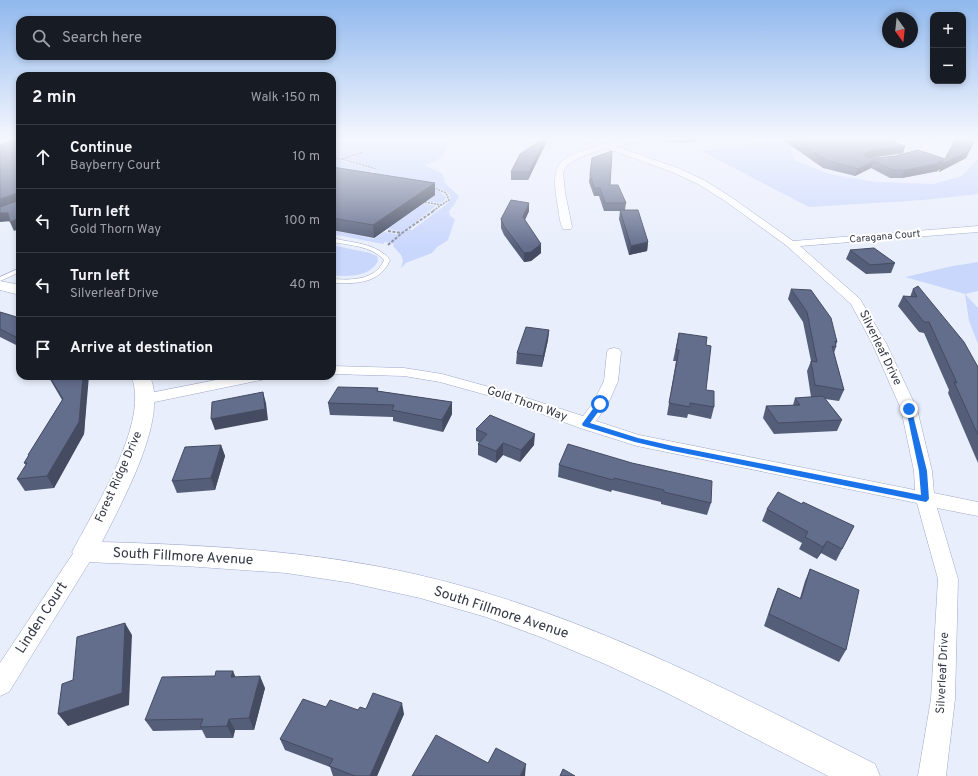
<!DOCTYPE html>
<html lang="en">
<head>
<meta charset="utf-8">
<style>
	body { margin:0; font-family:Overpass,sans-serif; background:#20242c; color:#f1f3f6 }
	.controls { position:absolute; right:12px; top:12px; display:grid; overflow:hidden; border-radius:8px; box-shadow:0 2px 6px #0003 }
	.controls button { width:36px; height:36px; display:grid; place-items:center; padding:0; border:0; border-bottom:1px solid #363941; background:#171b24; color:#f1f3f6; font:20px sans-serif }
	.compass { position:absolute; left:882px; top:12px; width:36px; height:36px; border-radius:50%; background:#171b24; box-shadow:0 2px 6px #0003; rotate:165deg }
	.stop { position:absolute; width:12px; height:12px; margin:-9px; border:3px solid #1a73e8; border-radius:50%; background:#fff }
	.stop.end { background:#1a73e8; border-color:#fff; box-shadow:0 1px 4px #0008 }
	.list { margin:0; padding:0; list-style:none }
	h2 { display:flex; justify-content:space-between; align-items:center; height:52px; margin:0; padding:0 16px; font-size:17px }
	h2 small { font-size:13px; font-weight:400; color:#9ea1a6 }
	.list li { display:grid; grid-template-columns:26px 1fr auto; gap:12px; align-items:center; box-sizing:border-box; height:64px; padding:0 16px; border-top:1px solid #363941 }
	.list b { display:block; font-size:15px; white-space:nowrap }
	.list p { margin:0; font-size:13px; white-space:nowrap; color:#9ea1a6 }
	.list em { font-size:13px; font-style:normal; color:#9ea1a6 }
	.icon { flex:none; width:22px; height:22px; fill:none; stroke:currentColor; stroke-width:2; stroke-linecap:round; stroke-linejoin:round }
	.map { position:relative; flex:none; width:978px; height:776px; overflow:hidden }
	.search { position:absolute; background:#171b24; box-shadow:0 2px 6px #0003; left:16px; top:16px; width:320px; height:44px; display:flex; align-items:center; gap:10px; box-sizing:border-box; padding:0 14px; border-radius:12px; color:#9ea1a6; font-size:15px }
	.panel { position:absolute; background:#171b24; box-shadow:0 2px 6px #0003; left:16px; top:72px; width:320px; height:308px; border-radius:12px }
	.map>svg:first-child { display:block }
</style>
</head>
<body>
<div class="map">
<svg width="978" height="776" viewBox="0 0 978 776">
	<rect width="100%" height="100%" fill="#e9eefc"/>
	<!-- green -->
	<path fill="#cad7fd" d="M332,140H451L443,155L436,161L425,165C433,171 446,170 444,182L459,196L454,205L449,211L450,216L455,219L448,240L437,247L432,253L406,263L401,268L403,261L401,255L393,246L394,244L385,242L383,244L332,234V230L374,239L384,232L396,234L400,231L387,229L424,203L436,206L407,229L417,231L412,230L447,204L451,198C448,188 428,185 418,182L416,183L438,190L446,197C444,206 434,202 427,201L435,195L357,183L375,172L373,171L368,174L332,178V158L374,170L376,169L353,161H354L353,160L344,159L362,152L361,151L342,158L332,157Z
		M782,140H851L816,142L790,148L794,160L829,174L876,182L934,184L962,176L978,159V194L923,200L809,207L701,151Z
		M332,245L370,253L377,256L378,261C370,277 348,277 332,275Z
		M978,262V291L965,294L978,308V344L969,321L965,294L905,277L953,266Z"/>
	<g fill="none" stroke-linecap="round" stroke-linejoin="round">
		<defs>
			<path id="service" d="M332,238C352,243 377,243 390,260C380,284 355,284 332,283V279C351,280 375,281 384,260C372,246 349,245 332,242Z
				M20,268V272L0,281V277Z"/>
			<path id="minor" d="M587,140H596L607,144L626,140H638V142L615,146L678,168L704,180L731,197L793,241L978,226V232L800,246L860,299L886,343L917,409L932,471L934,493L978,502V516L937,508L958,579L955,699L946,776H918L931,699L938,579L917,503L637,446L580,428L501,399L440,382L404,376L332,374V366L404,368L442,374L511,393L583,416L593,403L604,381L607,352L609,349L614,348L619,349L621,352L618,381L608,404L596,421L639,435L915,490L914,471L901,409L872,343L851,304L787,246L725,201L698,184L672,172L606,148L583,156L573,161L566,166L563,172L565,192L572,227L571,229H563C559,222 559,210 557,202C550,161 561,156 599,146L587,142Z
				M929,140H936C927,152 917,156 903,159L899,157L917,150Z
				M236,376H268L266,379L261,380L145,404L140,402L137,399L140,396L145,394Z
				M85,544L92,546L95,552L92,558L9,692L0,696V663L78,546Z"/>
			<path id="tertiary" d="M0,281L20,285V295L0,290Z
				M132,376H150C152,382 154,388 154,394C158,437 121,504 102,542C209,545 315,551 419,575C580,612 729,690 875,764L880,776H828L667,693L605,664L543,638L486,617L420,598L352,583L286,573L185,566L85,562L76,559L72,552C93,512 138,439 135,394C135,388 133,382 132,376Z"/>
		</defs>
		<!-- service casing -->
		<use href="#service" stroke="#9ea9ca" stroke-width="1"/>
		<!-- minor casing -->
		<use href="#minor" stroke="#9ea9ca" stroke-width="1"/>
		<!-- tertiary casing -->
		<use href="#tertiary" stroke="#9ea9ca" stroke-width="1"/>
		<!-- path-far1 -->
		<path stroke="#888d9b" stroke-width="1.5" stroke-dasharray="2 1" stroke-linecap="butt" d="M362,152L342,159L376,169
			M332,158L342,159
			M433,187L446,193L449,200L441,205
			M425,202L441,205L433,211"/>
		<!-- path -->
		<path stroke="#888d9b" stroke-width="2" stroke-dasharray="3 1.5" stroke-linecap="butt" d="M388,231L402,233L435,210
			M388,245L402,233"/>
		<!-- service -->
		<use href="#service" fill="#fff" fill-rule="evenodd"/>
		<!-- minor -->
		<use href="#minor" fill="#fff" fill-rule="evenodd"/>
		<!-- tertiary -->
		<use href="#tertiary" fill="#fff" fill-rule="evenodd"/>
	</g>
	<!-- wall -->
	<path fill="#555e78" d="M541,140H546V143L528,180H511V172Z
		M654,140H704L681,143Z
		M783,140H897L895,143L905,146L903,153L870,158L945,159L966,158L939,172L940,169H939L938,171L902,178H890L871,168L855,176L823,168Z
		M592,158L610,185L626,203L625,210L648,242L647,251L629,255L619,219L620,211H604L599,196H594L589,182Z
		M332,167L435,183V195L374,238L332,230Z
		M529,203V211L525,220L541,244V253L531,261L524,262L504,235L501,228V219Z
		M850,250L895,263L891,273L866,274L846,259Z
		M791,289L837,342L836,345V347L834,353L844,390L839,401L825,399L842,420L837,431L774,434L763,418L766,406L793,405L795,398L813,397H811L807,371L811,361L803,322L788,299Z
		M913,289L978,367V463L948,393L949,390L924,333L919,332L898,306L903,296L910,297Z
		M0,312L20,318V347L0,337Z
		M549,330L548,340L542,367L516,364L517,353Z
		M679,333L714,407L711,419L688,414L687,418L667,415L676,361H673Z
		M48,376H88L84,434L54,488L25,491L17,479L26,465L24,463L28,456V455L62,400Z
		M378,388V391L452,402V414L443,432L393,421V417L330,415L328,403Z
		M476,429L534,445L520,462L503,455L496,463L478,455V444L479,442L476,441Z
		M568,444L711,503L707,515L661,504V502L612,490L611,492L558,477L559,465Z
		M221,445L225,456L215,490L177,493L172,481Z
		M802,504L854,526L836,561L821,553L817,559L799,549L802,543L762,521L767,509Z
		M810,569L846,650L839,662L764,626L773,600L778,588L800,598L805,581Z
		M233,671L235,677L265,688L254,730H235L233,738H206L202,730L153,731L145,720L215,676Z
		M326,707L358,710L366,709L404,714L377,776H333L330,767L285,750L280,739Z"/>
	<!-- shaded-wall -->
	<path fill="#454c62" d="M545,140H546V143L528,180L529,172Z
		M681,140H704L681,143Z
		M894,140H897L890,148L905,146L903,153L867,158L863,154L869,151L890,143Z
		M975,140L966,158L939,172L940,169H939L938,171L902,178L905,170L944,161Z
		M874,161L871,168L855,176L858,169Z
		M435,183V195L374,238L373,225Z
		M17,193L20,201L0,208V199Z
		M529,203V211L522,226L523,217Z
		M0,213H8L20,218V228L14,231L10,222L12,221L0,222Z
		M648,242L647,251L629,255L631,246Z
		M541,244V253L531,261L524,262V253Z
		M549,330L548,340L542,367L543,356Z
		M83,376H89L84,434L54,488L47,476Z
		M263,392L266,403L268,420L215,430L211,419Z
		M452,402V414L443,432L442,420Z
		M535,434L534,445L520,462L521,450Z
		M503,443V455L496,463V451Z
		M221,445L225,456L215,490L211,478Z
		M827,541L821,553L817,559L823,547Z
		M125,623L132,635L129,705L68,726L58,714Z
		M233,671L238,683L231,677Z
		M260,676L265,688L254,730L249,718Z
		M402,703L404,714L377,776H370Z
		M229,719L235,730L233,738L227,726Z
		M526,764L525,776H520Z"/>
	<!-- building -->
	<path fill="#636d8c" stroke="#454c62" d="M12,140H20V218L10,222L8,213H0V207L17,201V193L0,199V145Z
		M541,140H545L529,172H511L520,154Z
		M796,140H894L890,143L893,142L905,146L869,151L863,154L869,158H876L895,156L918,150L945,159L955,140H974L969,151L942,164L944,161L938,162L941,163L905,170H893L874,161L858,169L826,160Z
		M612,151L610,185H618L626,203H605L600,188H594L590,174L592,158Z
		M332,167L435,183L373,225L332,218Z
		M511,200L529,203L523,217L541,244L531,252L524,253L504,226L501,219Z
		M620,210H638L648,242L631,246Z
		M874,248L895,263L870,265L850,250Z
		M918,286L964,342L978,367V435L954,382L957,383L929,322H924L903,296L917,297L913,289Z
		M791,289L811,290L831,318L837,342L835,341L836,347L832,346L844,390L815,385L811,361L817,362L807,312Z
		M0,312L20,318V339L0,329Z
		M526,327L549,330L543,356L517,353Z
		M679,333L707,337L706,345L711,346L706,390L714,391V407L690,403V407L669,403L679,350H676Z
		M49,376H83L79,422L47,476L17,479L27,463H24L29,455H28L63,399Z
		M338,387L378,388L377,391L452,402L442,420L392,410L394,405L328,403Z
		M263,392L265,409L211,419L212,402Z
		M823,396L842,420L778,423L766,406L800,405L795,398Z
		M490,415L535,434L521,450L503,443L496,451L478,444L487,434L476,429Z
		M568,444L632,463L712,481L711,503L664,492V490L614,478L613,480L559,465Z
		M221,445L211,478L172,481L185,447Z
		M778,492L802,504L803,502L854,526L842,549L827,541L823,547L805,537L808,532L767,509Z
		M810,569L859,590L846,650L769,614L778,588L801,599Z
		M125,623L122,693L58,714L62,684L73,680L77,637Z
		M216,671H233L231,677L260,676L249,718L229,719L227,726L200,727L203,719L145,720L162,677L215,676Z
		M373,693L402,703L370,776H355L329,766L333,759L280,739L303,699L326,707L330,700L358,710L360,707L366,709Z
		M436,735L488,763L496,748L526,764L520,776H412Z
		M563,769L575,776H560Z"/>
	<!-- sky -->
	<linearGradient id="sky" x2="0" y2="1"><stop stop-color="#90b8ed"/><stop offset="0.56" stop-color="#f5f7fe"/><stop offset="1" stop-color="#f5f7fe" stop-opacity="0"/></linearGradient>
	<rect width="978" height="248" fill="url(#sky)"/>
	<!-- route -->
	<path fill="#1a73e8" d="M598,402L604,404L590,423L638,438L673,446L921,495L919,471L906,409L907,407H911L927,471L929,499L926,502L673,451L635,442L583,426L582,424Z"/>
	<g text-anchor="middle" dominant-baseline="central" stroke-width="4" stroke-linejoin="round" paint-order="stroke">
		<!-- far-street labels -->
		<g font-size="10" fill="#323744" stroke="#fff">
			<text transform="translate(885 237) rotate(-5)">Caragana Court</text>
		</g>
		<!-- street labels -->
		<g font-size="12" fill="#323744" stroke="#fff">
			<text transform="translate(880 348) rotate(64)">Silverleaf Drive</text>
			<text transform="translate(527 404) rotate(19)">Gold Thorn Way</text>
			<text transform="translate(119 477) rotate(-66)">Forest Ridge Drive</text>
			<text transform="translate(943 673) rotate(-87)">Silverleaf Drive</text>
		</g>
		<!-- near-street labels -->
		<g font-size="14" fill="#323744" stroke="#fff">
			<text transform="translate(183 557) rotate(3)">South Fillmore Avenue</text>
			<text transform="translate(501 613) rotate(18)">South Fillmore Avenue</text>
			<text transform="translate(42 618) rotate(-57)">Linden Court</text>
		</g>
	</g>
</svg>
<div class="controls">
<button>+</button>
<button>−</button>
</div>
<svg class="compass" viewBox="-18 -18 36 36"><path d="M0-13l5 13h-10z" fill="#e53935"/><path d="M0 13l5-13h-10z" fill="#9ea1a6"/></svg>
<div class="stop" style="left:600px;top:404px"></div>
<div class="stop end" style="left:909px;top:409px"></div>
<div class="search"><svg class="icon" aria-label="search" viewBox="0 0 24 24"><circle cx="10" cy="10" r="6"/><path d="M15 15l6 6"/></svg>Search here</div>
<section class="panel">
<h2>2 min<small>Walk · 150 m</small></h2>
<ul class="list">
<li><svg class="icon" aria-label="ahead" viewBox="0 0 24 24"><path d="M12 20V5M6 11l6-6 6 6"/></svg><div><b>Continue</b><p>Bayberry Court</p></div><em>10 m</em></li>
<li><svg class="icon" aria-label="left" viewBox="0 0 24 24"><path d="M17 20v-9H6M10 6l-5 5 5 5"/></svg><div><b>Turn left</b><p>Gold Thorn Way</p></div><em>100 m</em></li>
<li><svg class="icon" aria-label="left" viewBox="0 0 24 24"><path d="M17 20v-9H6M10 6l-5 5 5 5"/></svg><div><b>Turn left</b><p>Silverleaf Drive</p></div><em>40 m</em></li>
<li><svg class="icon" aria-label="arrive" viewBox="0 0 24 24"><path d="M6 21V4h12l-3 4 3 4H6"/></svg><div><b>Arrive at destination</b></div></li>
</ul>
</section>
</div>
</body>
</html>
